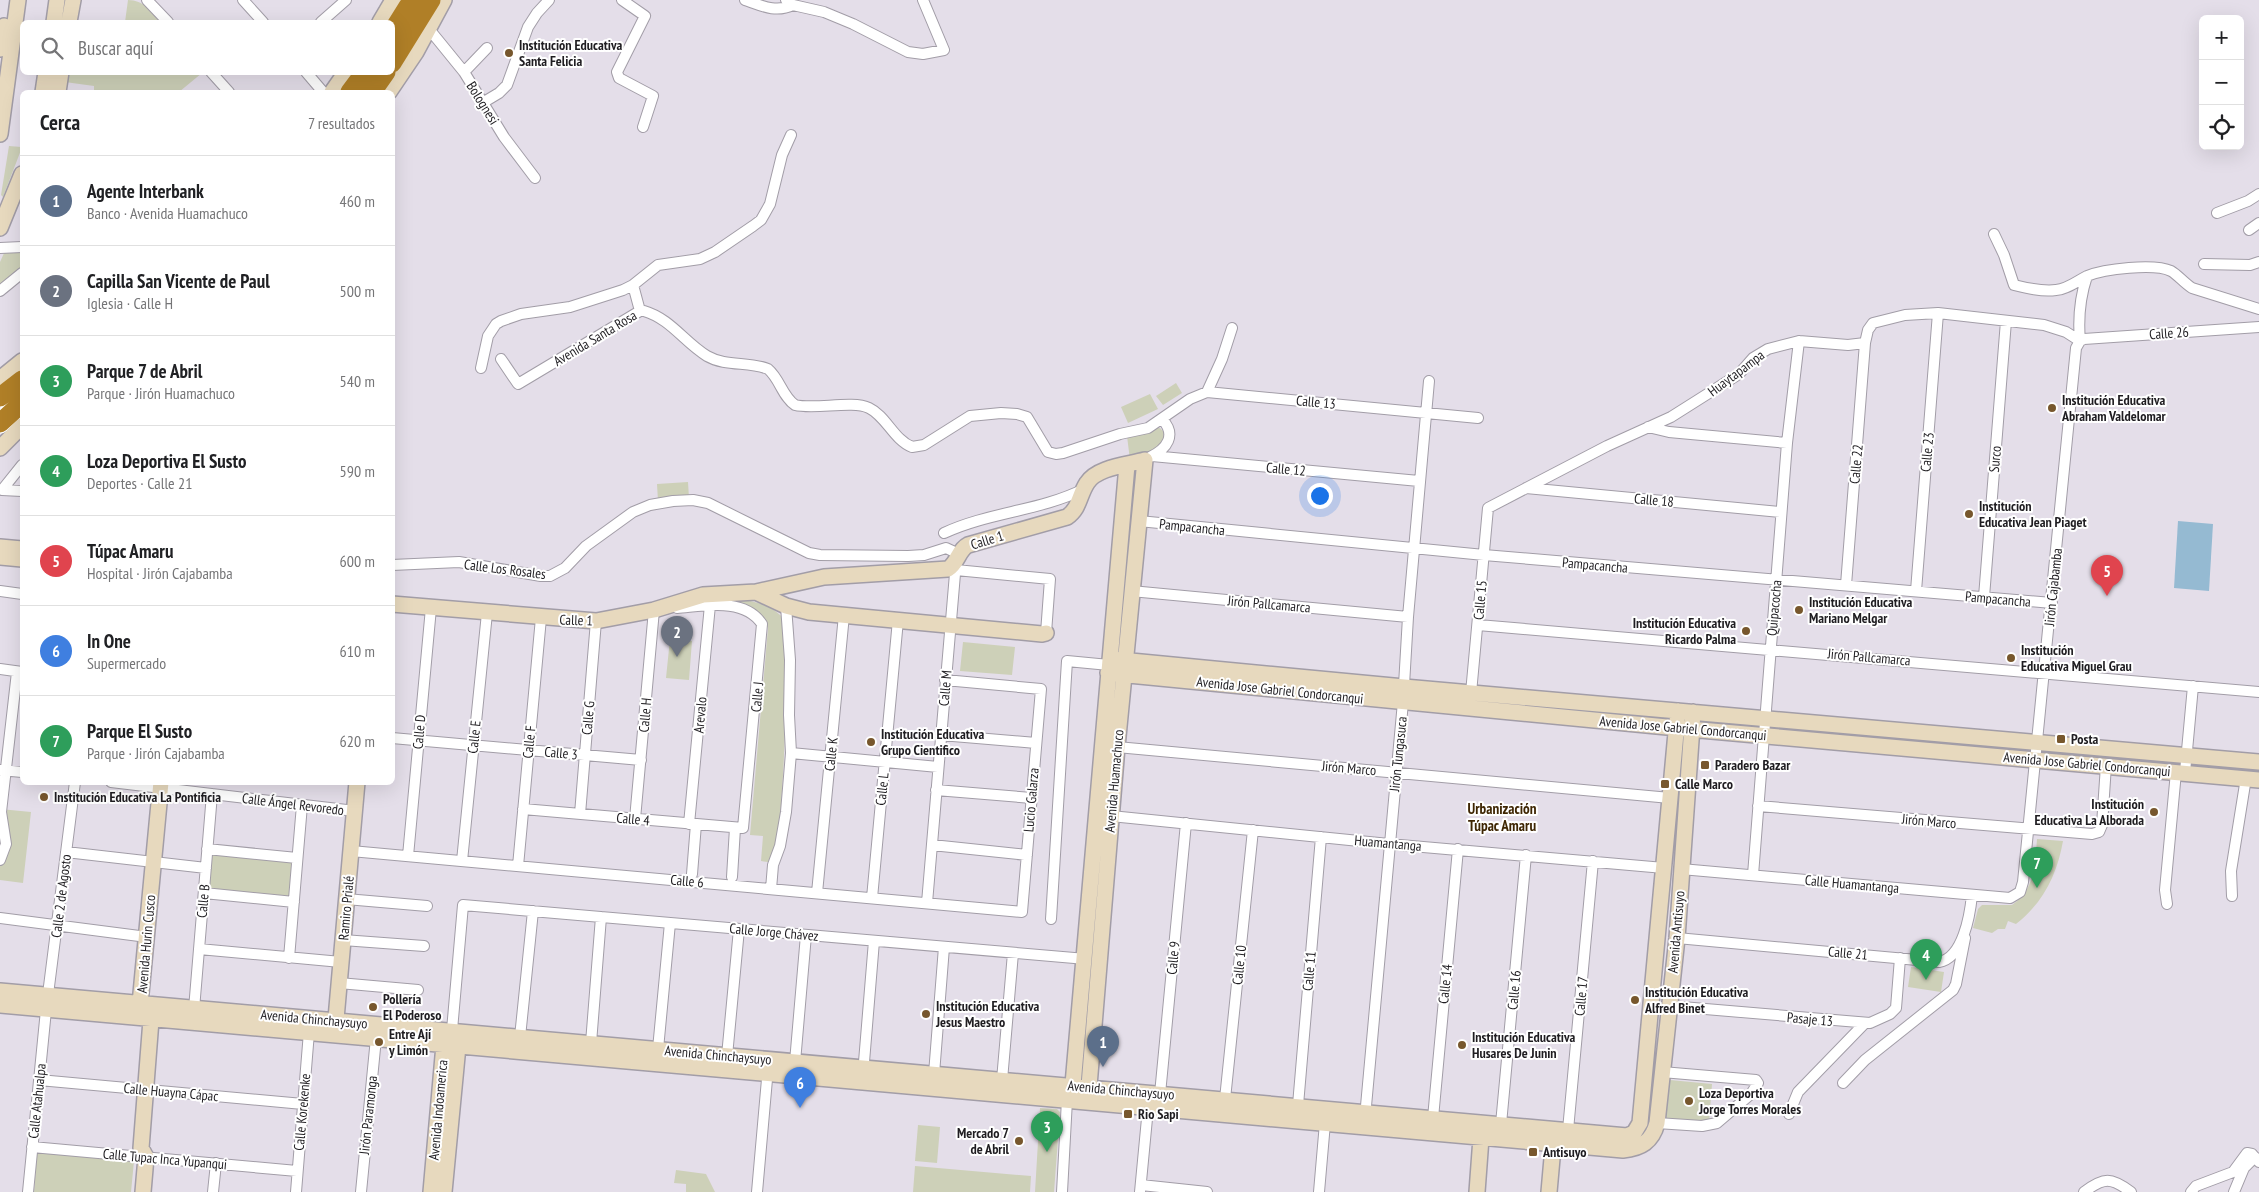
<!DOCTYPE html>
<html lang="es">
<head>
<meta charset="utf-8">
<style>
	body { margin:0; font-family:"PT Sans Narrow",sans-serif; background:#f2f2f2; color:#202124 }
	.controls { position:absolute; right:15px; top:15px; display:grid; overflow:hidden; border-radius:8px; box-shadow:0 5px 20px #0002 }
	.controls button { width:45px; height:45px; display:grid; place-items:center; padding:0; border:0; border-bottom:1px solid #e0e0e0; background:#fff; color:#202124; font:25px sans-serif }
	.you { position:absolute; left:1319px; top:495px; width:18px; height:18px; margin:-12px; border:4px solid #fff; border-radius:50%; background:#1a73e8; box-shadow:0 0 0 8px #1a73e833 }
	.badge { display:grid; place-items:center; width:32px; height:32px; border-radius:50%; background:#2563eb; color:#fff; font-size:16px; font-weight:700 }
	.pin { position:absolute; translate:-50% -41px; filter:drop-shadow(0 1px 2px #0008) }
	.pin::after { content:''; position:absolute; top:26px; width:18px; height:15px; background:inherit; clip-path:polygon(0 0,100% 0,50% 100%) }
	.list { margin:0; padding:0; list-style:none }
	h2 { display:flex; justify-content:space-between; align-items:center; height:65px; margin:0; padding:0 20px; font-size:21px }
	h2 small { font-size:16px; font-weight:400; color:#757577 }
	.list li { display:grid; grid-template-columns:32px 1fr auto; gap:15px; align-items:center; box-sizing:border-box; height:90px; padding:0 20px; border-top:1px solid #e0e0e0 }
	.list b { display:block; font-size:19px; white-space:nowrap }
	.list p { margin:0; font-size:16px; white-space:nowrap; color:#757577 }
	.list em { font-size:16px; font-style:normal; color:#757577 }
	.icon { flex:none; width:28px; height:28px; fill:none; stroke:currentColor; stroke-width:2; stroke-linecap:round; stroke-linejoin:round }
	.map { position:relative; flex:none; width:2259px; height:1192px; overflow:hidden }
	.search { position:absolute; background:#fff; box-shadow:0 5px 20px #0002; left:20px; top:20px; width:375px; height:55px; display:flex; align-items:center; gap:12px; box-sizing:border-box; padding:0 18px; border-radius:8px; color:#757577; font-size:19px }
	.panel { position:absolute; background:#fff; box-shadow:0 5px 20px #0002; left:20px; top:90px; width:375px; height:695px; border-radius:8px }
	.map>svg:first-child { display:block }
</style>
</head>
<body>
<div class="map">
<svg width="2259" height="1192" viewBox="0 0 2259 1192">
	<rect width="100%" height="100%" fill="#e4dee9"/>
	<!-- green -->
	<path fill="#cdd0b8" d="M128,0C144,0 151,12 160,22H125Z
		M66,73H202L179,92H94V86L65,82Z
		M9,146L21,147V150L3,197L1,195Z
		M22,250V268L0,286V262L5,251Z
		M1176,383L1182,393L1163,405L1156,396Z
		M1150,394L1158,409L1128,423L1121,407Z
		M1156,428H1160L1165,433C1163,450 1144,455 1130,460L1127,436L1142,435Z
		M688,482L689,498L658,501L657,484Z
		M728,598C747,600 769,602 783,618C787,675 786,733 782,791C780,815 781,841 768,862L761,861L763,836L750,835L768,628L764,619L728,602Z
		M670,639L692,641L689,680L666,678Z
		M963,642L1015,647L1012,675L960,671Z
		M0,809L31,812L23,883L0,880Z
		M2037,839L2063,841C2057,875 2043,903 2016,924L2008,921L2005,929H1998L1992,933L1973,928L1978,909L1982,905H2012C2035,889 2035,865 2037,839Z
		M212,853L293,861L290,898L209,890Z
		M1911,967L1944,972L1941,992L1908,987Z
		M1670,1080L1712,1084L1709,1123L1666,1118Z
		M1040,1108L1057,1109L1060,1112L1054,1192H1035Z
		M918,1125L940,1127L937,1163L915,1161Z
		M37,1151L134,1161L131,1192H34Z
		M915,1166L1031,1176L1030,1192H913Z
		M676,1170L706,1174L715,1192H686V1184L674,1183Z"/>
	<!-- water -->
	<path fill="#95bad2" d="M2178,521L2213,524L2209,591L2174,588Z"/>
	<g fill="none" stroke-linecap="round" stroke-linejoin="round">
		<defs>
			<path id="street" d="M147,0L168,22
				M243,0L263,22
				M622,0L645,16L617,72L619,78L653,96L643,127
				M745,0C762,6 776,13 793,5
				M786,0L793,5L824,12L853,24L908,52L923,54L944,50L923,0
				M321,22L346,0
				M429,29L464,72L504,137L535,178
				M211,72L229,92
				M306,72L323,92
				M464,72L487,48
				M484,102L499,93L507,85L528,27L537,13L549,0
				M2217,213L2248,201L2259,194
				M2249,230L2259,223
				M1994,234L2004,255L2014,285C2026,288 2042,292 2056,290C2068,289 2077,281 2087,276C2104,269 2154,263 2171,271C2178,275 2184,283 2192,288L2259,309
				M0,248L22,247
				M2204,264L2250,265L2259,262
				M633,285L640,311
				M0,291L22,273
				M2080,341L2084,339L2259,327
				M2080,341C2078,319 2080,297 2087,276
				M501,359L518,384L640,311H644C671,319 684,342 707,356C726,367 749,361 768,369C780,379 782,396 795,405C815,410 852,400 869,408C886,416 894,440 912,447L924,445L970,416L1001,413L1017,414L1027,417L1048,452L1056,454L1063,453L1120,434L1148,428L1190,399L1207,392L1478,418
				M481,368L488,336L496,324L501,321L521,314L570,307L623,290L633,285L658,265L700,259L715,252L753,226L761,220L770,204L782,155L791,135
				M1207,392L1222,359L1232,328
				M1648,427L1669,432L1787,443
				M1152,456L1419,481
				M1150,457C1167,449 1177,435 1162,419
				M1526,488L1781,512
				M2,490L22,465
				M2,490L22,491
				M1139,521L1484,555L2052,603
				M944,533C989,512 1040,511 1084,489
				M392,565L459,562L541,576H550L565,568L586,546L633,512L650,505L673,501L693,500L708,503L809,553L820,555L908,556L924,555L946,548L959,554
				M956,570L1050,579L1046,633
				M1846,585L1865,343L1868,330L1873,323L1905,315L1938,313L2044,325L2066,332L2080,341
				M0,591L22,594
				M1131,591L1408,617
				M1916,591L1938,313
				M1984,597L2006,321
				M1478,625L2259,692
				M0,669L22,672
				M1471,693L1488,508L1607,446L1671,417L1739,374L1753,358L1768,349L1799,341L1848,345L1865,343
				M941,735L1036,743
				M392,738L641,760
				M1117,747L1670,798
				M791,753L938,767
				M1,770L22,772
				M2185,772L2193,686
				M111,782L355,811
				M936,790L1032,798
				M1758,806L2092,834L2099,832L2102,825L2106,765
				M523,809L743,828L762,624C744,597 704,606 677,608
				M580,814L596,621
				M1111,816L1389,844L1664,868
				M635,819L654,610H660
				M689,824L710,605
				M932,845L1027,855
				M207,849L297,858
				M351,851L1022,912L1041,689L945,680
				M66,852L206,868
				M408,856L431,608
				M0,860L6,844L1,812L17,672
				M462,861L487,613
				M518,866L541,618
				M1681,869L2010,898L2020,892L2023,882L2076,348L2080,341
				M692,874L696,824
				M1753,875L1787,443L1799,341
				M732,877L735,828
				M771,889L773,865L780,846L786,812L791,753L789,715L790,660L786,606
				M204,893L294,902
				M817,893L844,615
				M2232,896L2231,871L2246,778
				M872,898L898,620
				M346,899L427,906
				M927,903L956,562
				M2167,904L2165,890L2176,772
				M0,918L147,937
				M1051,919L1067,661L1109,665
				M1677,938L1939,962C1963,958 1970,915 1972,895
				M343,940L424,946
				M199,949L341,962
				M289,958L302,805
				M339,983L418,990
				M1670,1006L1870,1023L1890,1014L1896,1008L1900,958
				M194,1009L212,794
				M452,1030L463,905L1086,959
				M520,1037L533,911
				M591,1043L601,917
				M658,1049L670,923
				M727,1056L739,929
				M795,1062L806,935
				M863,1074L874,941
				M934,1074L944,947
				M39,1080L303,1104
				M1002,1080L1013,953
				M1843,1083L1865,1060L1953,990L1956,984L1965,938
				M1160,1094L1186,823
				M1225,1099L1253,830
				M1298,1105L1321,837
				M1789,1114L1798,1092L1864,1024
				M1365,1117L1403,702L1408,617L1429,381
				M1433,1118L1458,849
				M1657,1123L1702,1126L1717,1123L1751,1094L1758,1083L1756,1080L1662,1072
				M1501,1124L1526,855
				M1568,1130L1593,861
				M32,1147L297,1171
				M1141,1185L1207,1192
				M28,1192L46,1010L75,782
				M213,1192L216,1163
				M296,1192L309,1032
				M361,1192L376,1038
				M757,1192L768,1068
				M1062,1192L1067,1100
				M1140,1192L1148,1108
				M1319,1192L1325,1123
				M2084,1192C2104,1177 2111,1177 2131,1192
				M2191,1192L2196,1186L2233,1172L2247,1153L2252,1154L2259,1162
				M2234,1192L2244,1168L2255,1157"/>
			<path id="secondary" d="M54,22L57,0
				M69,22L73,0
				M380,22L393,0
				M0,49L4,26
				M43,92L46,72
				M58,92L61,72
				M332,92L346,72
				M389,92L416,52L444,0
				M0,134L18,0
				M0,228L22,174
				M0,379L22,361
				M0,448L22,426
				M0,547L22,549
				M0,557L22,559
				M756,592L824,577L948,569C958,563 958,550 968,545L1067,517C1080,508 1079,495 1087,483C1097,467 1128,465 1145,460L1117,747L1088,1098
				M392,604L596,621L654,610L703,595L756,592L786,606L809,612L1042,634L1046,633
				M1110,659L1404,687L2259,762
				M1108,673L1667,727L2259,780
				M0,991L1627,1136L1634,1133L1640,1123L1678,711
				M0,1005L1623,1150C1641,1148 1652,1142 1657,1123L1677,938L1693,712
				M335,1030L357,782
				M1072,1096L1127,465
				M143,1192L146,1157L141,1148L151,1020L140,1004L161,782
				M431,1192L444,1045L448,1038
				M444,1192L458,1046L454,1036
				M1477,1192L1481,1138
				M1549,1192L1554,1136"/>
			<path id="highway" d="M392,32L412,0
				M392,63L431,0
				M350,92L365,72
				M372,92L386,72
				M0,397L22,380
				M0,423L22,403"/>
		</defs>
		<!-- street casing -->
		<use href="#street" stroke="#a29da7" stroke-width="12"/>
		<!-- secondary casing -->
		<use href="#secondary" stroke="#a29da7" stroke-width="18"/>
		<!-- highway casing -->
		<use href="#highway" stroke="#fff" stroke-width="21"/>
		<!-- street -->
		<use href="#street" stroke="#fff" stroke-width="10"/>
		<!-- secondary -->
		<use href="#secondary" stroke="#e7d9be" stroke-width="15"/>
		<!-- highway -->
		<use href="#highway" stroke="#b07f27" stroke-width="19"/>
	</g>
	<!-- markers -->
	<g fill="#77572d" stroke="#fff" stroke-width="2">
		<circle cx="509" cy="53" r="5"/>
		<circle cx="2052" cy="408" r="5"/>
		<circle cx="1969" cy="514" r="5"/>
		<circle cx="1799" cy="610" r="5"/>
		<circle cx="1746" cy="631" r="5"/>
		<circle cx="2011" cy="658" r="5"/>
		<rect x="2056" y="734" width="10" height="10" rx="2.5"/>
		<circle cx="871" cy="742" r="5"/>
		<rect x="1700" y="760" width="10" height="10" rx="2.5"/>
		<rect x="1660" y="779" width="10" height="10" rx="2.5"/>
		<circle cx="44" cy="797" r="5"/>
		<circle cx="2154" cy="812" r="5"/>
		<circle cx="1635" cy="1000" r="5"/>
		<circle cx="373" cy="1007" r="5"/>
		<circle cx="926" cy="1014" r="5"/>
		<circle cx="379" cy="1042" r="5"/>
		<circle cx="1462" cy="1045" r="5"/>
		<circle cx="1689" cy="1101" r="5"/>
		<rect x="1123" y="1109" width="10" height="10" rx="2.5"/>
		<circle cx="1019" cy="1141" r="5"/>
		<rect x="1528" y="1147" width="10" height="10" rx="2.5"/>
	</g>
	<g text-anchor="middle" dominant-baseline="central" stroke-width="4" stroke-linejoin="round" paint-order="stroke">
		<!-- poi labels -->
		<g font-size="14" font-weight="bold" fill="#1f1d21" stroke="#fff" text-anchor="start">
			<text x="519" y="45">Institución Educativa<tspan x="519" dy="16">Santa Felicia</tspan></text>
			<text x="2062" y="400">Institución Educativa<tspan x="2062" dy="16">Abraham Valdelomar</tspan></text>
			<text x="1979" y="506">Institución<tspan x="1979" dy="16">Educativa Jean Piaget</tspan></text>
			<text x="1809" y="602">Institución Educativa<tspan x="1809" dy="16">Mariano Melgar</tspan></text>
			<text x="1736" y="623" text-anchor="end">Institución Educativa<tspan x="1736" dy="16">Ricardo Palma</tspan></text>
			<text x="2021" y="650">Institución<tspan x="2021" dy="16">Educativa Miguel Grau</tspan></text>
			<text x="881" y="734">Institución Educativa<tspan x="881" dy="16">Grupo Cientifico</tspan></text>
			<text x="2071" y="739">Posta</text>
			<text x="1715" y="765">Paradero Bazar</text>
			<text x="1675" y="784">Calle Marco</text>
			<text x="54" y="797">Institución Educativa La Pontificia</text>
			<text x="2144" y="804" text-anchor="end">Institución<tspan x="2144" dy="16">Educativa La Alborada</tspan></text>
			<text x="1645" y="992">Institución Educativa<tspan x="1645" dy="16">Alfred Binet</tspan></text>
			<text x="383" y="999">Pollería<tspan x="383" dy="16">El Poderoso</tspan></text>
			<text x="936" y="1006">Institución Educativa<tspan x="936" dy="16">Jesus Maestro</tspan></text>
			<text x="389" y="1034">Entre Ají<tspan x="389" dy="16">y Limón</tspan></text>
			<text x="1472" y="1037">Institución Educativa<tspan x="1472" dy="16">Husares De Junin</tspan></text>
			<text x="1699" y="1093">Loza Deportiva<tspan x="1699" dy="16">Jorge Torres Morales</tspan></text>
			<text x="1138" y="1114">Rio Sapi</text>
			<text x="1009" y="1133" text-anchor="end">Mercado 7<tspan x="1009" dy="16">de Abril</tspan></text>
			<text x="1543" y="1152">Antisuyo</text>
		</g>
		<!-- street labels -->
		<g font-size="14" fill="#1f1d21" stroke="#fff">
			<text transform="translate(483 103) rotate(58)">Bolognesi</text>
			<text transform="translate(2169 333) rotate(-4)">Calle 26</text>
			<text transform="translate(595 338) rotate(-31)">Avenida Santa Rosa</text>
			<text transform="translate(1736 373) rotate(-37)">Huaytapampa</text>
			<text transform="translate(1316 402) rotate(5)">Calle 13</text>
			<text transform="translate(1927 452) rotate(-85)">Calle 23</text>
			<text transform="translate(1995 459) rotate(-85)">Surco</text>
			<text transform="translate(1856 464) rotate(-85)">Calle 22</text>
			<text transform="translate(1286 469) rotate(5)">Calle 12</text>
			<text transform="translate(1654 500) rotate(5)">Calle 18</text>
			<text transform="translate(1192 527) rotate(6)">Pampacancha</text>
			<text transform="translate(987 540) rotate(-17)">Calle 1</text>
			<text transform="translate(1595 565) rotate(5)">Pampacancha</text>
			<text transform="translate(505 569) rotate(7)">Calle Los Rosales</text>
			<text transform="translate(2053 587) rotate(-84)">Jirón Cajabamba</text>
			<text transform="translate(1998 599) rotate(5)">Pampacancha</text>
			<text transform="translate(1480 600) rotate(-85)">Calle 15</text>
			<text transform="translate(1269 604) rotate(5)">Jirón Pallcamarca</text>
			<text transform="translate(1774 608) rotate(-85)">Quipacocha</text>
			<text transform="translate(576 620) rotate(2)">Calle 1</text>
			<text transform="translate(1869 657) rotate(5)">Jirón Pallcamarca</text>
			<text transform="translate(945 688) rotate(-85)">Calle M</text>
			<text transform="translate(1280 690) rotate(6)">Avenida Jose Gabriel Condorcanqui</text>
			<text transform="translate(757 697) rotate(-85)">Calle J</text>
			<text transform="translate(645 715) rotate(-85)">Calle H</text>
			<text transform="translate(700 715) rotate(-85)">Arevalo</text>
			<text transform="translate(588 718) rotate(-85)">Calle G</text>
			<text transform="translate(1683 728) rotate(5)">Avenida Jose Gabriel Condorcanqui</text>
			<text transform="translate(419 732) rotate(-85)">Calle D</text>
			<text transform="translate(474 737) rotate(-84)">Calle E</text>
			<text transform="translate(529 742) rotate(-85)">Calle F</text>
			<text transform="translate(561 753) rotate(5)">Calle 3</text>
			<text transform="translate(831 754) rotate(-84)">Calle K</text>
			<text transform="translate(1398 754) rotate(-84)">Jirón Tungasuca</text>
			<text transform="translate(2087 764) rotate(5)">Avenida Jose Gabriel Condorcanqui</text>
			<text transform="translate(1349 768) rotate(5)">Jirón Marco</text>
			<text transform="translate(1114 781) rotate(-85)">Avenida Huamachuco</text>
			<text transform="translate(882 789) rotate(-84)">Calle L</text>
			<text transform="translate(1031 800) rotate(-85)">Lucio Galarza</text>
			<text transform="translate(293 804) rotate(7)">Calle Ángel Revoredo</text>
			<text transform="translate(633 819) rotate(5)">Calle 4</text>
			<text transform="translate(1929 821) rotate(5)">Jirón Marco</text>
			<text transform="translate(1388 843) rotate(5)">Huamantanga</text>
			<text transform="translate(687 881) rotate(5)">Calle 6</text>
			<text transform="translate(1852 884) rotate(5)">Calle Huamantanga</text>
			<text transform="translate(61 896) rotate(-83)">Calle 2 de Agosto</text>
			<text transform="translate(203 901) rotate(-85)">Calle B</text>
			<text transform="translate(346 908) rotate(-85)">Ramiro Prialé</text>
			<text transform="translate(774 932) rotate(5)">Calle Jorge Chávez</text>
			<text transform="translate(1676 932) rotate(-85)">Avenida Antisuyo</text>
			<text transform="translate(146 944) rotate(-85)">Avenida Hurin Cusco</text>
			<text transform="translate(1848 953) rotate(5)">Calle 21</text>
			<text transform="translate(1173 958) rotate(-85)">Calle 9</text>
			<text transform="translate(1239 965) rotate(-84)">Calle 10</text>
			<text transform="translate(1309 971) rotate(-85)">Calle 11</text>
			<text transform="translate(1445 984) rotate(-84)">Calle 14</text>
			<text transform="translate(1514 990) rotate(-85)">Calle 16</text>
			<text transform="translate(1581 996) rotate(-85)">Calle 17</text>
			<text transform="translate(314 1019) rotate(5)">Avenida Chinchaysuyo</text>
			<text transform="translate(1810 1019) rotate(5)">Pasaje 13</text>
			<text transform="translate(718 1055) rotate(5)">Avenida Chinchaysuyo</text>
			<text transform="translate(1121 1090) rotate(5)">Avenida Chinchaysuyo</text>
			<text transform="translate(171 1092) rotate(5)">Calle Huayna Cápac</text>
			<text transform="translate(37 1101) rotate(-84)">Calle Atahualpa</text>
			<text transform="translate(438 1110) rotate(-85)">Avenida Indoamerica</text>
			<text transform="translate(302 1112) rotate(-85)">Calle Korekenke</text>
			<text transform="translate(368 1115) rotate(-84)">Jirón Paramonga</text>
			<text transform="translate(165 1159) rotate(5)">Calle Tupac Inca Yupanqui</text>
		</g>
		<!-- neighbourhood labels -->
		<g font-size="15" font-weight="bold" fill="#3e2603" stroke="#fff">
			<text x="1502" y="808">Urbanización<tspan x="1502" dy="17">Túpac Amaru</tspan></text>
		</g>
	</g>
</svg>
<div class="controls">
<button>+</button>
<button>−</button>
<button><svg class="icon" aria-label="locate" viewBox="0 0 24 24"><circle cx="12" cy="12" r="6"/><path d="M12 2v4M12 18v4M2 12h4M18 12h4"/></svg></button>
</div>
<div class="you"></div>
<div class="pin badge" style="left:1103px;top:1067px;background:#5c6f8a">1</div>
<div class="pin badge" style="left:677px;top:657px;background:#6b7280">2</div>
<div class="pin badge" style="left:1047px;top:1152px;background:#2e9e5b">3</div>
<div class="pin badge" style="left:1926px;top:980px;background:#2e9e5b">4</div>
<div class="pin badge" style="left:2107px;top:596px;background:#e0444e">5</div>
<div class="pin badge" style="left:800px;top:1108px;background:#3f7fe0">6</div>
<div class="pin badge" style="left:2037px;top:888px;background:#2e9e5b">7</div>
<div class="search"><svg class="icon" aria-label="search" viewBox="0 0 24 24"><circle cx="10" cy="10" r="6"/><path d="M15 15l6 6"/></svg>Buscar aquí</div>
<section class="panel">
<h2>Cerca<small>7 resultados</small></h2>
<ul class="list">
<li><span class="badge" style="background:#5c6f8a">1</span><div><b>Agente Interbank</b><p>Banco · Avenida Huamachuco</p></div><em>460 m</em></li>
<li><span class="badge" style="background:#6b7280">2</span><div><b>Capilla San Vicente de Paul</b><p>Iglesia · Calle H</p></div><em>500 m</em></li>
<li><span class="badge" style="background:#2e9e5b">3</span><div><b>Parque 7 de Abril</b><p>Parque · Jirón Huamachuco</p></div><em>540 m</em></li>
<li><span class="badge" style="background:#2e9e5b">4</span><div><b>Loza Deportiva El Susto</b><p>Deportes · Calle 21</p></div><em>590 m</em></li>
<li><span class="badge" style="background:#e0444e">5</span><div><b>Túpac Amaru</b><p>Hospital · Jirón Cajabamba</p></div><em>600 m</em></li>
<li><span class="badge" style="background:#3f7fe0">6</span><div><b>In One</b><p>Supermercado</p></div><em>610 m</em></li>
<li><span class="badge" style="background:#2e9e5b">7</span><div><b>Parque El Susto</b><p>Parque · Jirón Cajabamba</p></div><em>620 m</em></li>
</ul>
</section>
</div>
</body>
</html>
